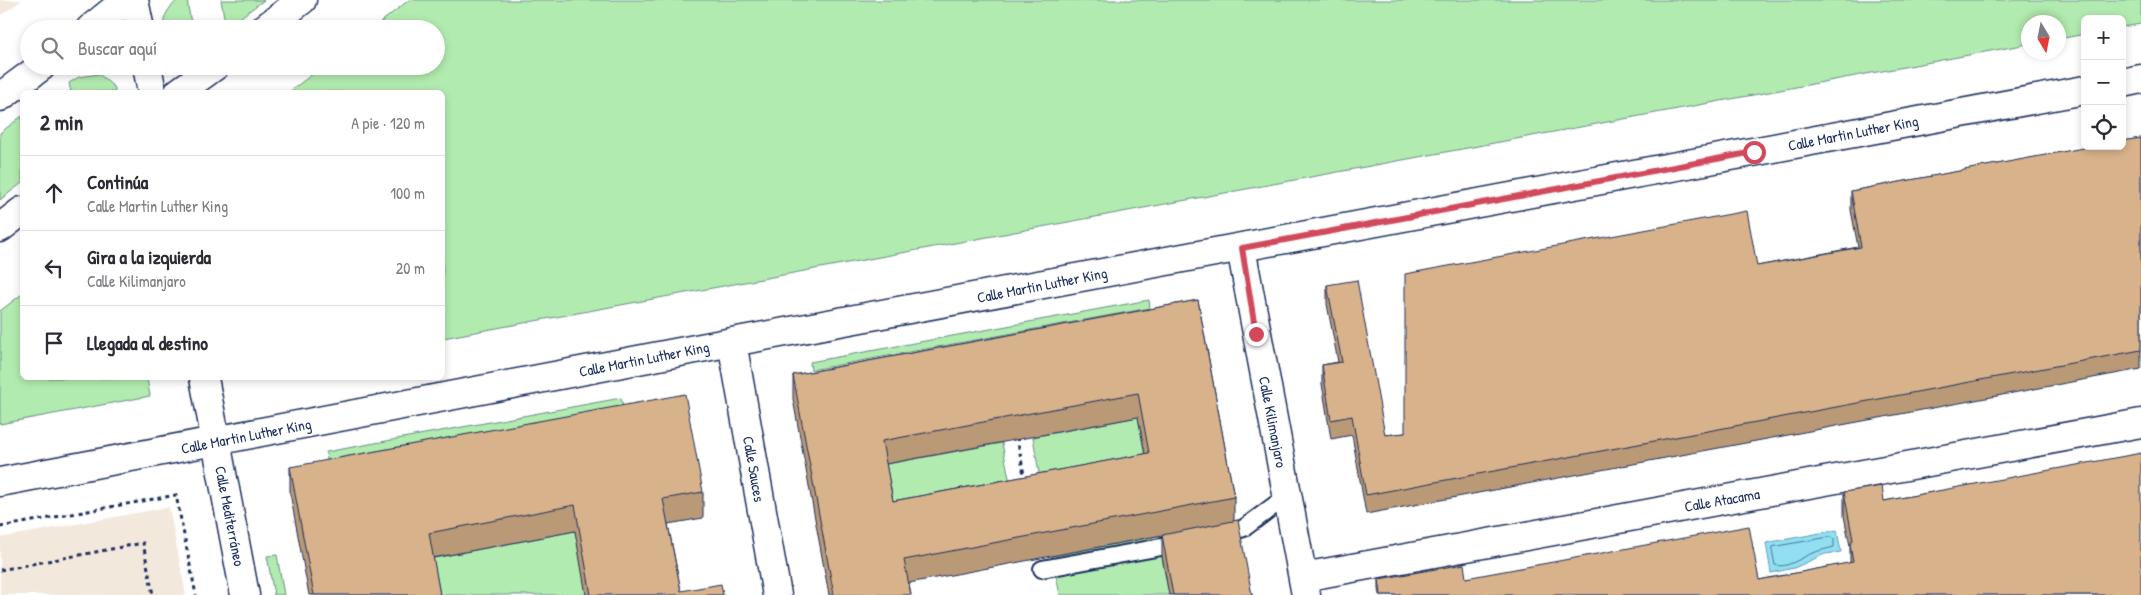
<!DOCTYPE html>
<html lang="es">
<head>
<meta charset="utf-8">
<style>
	body { margin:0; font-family:"Patrick Hand",sans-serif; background:#f7f7f7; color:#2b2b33 }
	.controls { position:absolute; right:15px; top:15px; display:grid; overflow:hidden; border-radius:8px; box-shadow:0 2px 8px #0003 }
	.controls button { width:45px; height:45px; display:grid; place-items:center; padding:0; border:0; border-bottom:1px solid #e1e1e2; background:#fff; color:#2b2b33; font:25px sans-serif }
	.compass { position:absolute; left:2021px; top:15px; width:45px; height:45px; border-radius:50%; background:#fff; box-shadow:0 2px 8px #0003; rotate:170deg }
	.stop { position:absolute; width:15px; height:15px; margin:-11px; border:4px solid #d1495b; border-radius:50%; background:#fff }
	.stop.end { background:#d1495b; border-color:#fff; box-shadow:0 1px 5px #0008 }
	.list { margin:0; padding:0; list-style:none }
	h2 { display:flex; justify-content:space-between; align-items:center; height:65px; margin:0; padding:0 20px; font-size:21px }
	h2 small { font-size:16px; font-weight:400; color:#7c7c81 }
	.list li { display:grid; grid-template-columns:32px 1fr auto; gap:15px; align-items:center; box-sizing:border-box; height:75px; padding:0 20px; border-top:1px solid #e1e1e2 }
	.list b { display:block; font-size:19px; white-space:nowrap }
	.list p { margin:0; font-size:16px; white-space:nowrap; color:#7c7c81 }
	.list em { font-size:16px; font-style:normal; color:#7c7c81 }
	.icon { flex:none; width:28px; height:28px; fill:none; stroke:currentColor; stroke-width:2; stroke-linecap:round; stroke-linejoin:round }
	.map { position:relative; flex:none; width:2141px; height:595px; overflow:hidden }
	.search { position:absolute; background:#fff; box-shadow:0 2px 8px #0003; left:20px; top:20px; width:425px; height:55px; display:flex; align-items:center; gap:12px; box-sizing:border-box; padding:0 18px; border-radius:28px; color:#7c7c81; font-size:19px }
	.panel { position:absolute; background:#fff; box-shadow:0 2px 8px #0003; left:20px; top:90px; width:425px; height:290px; border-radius:8px }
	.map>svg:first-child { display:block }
</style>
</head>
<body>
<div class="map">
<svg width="2141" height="595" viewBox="0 0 2141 595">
	<rect width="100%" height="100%" fill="#fff"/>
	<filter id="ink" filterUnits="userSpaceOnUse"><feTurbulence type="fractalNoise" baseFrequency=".02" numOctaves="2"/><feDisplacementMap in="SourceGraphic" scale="10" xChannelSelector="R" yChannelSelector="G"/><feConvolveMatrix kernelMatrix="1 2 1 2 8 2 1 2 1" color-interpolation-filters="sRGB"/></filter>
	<g filter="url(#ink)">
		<!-- built -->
		<path fill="#f3e8dc" d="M0,0H22L0,16Z
			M169,507L186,595H0V538Z"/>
		<!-- green -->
		<path fill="#b2ebaf" stroke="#668d86" d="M178,0H187L192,29H164C162,15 169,8 178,0Z
			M221,0H264L226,28Z
			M409,0H2141V24L2122,27V19H2085V34L2059,39L2058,22H2028V44L443,338L442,92H289L323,66H436V29H372Z
			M99,74L115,88V92H71L69,83L79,77Z
			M22,116V183L0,200V133Z
			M22,294V378H147L150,396L0,424V311Z
			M1149,300L1150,308L811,370L810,362Z
			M621,398L623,406L327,460L326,452Z
			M1138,417L1149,478L1043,497L1033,437Z
			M1002,443L1014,503L893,526L882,465Z
			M575,531L587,595H436L429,559Z
			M1158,536L1169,595H1060L1052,556Z
			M277,555L284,595H274L267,556Z"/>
		<!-- water -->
		<path fill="#91dff1" stroke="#6299b6" d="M1837,530L1841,552L1825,554L1794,568L1771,573L1766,543Z"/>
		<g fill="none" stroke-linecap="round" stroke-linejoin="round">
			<!-- shore -->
			<path stroke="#4a7599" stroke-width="1" d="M1831,537L1834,539V547C1827,549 1820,550 1813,553C1801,557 1788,569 1775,565L1772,550L1773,547Z"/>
			<defs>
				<path id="lane" d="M1219,536L1244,528L1287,496
					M1042,569L1183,543"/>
				<path id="street" d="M134,0L140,29
					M147,66L152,92
					M2122,83L2141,79
					M1241,248L1306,595
					M732,342L777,595
					M204,378L245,595
					M0,482L732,342L2085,90
					M1303,577L2141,423"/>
				<path id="secondary" d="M90,29L126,0
					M264,29L302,0
					M179,92L215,66
					M0,97L42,66
					M0,228L22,211"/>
			</defs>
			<!-- lane casing -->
			<use href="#lane" stroke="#1b2f5e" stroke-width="20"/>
			<!-- street casing -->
			<use href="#street" stroke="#1b2f5e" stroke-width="31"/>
			<!-- secondary casing -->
			<use href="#secondary" stroke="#1b2f5e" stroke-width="31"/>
			<!-- path -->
			<path stroke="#1b2f5e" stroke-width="3" stroke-dasharray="4 4" stroke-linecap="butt" d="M1017,437L1025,480
				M0,527L176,495L196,595
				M0,570L143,543L153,595"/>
			<!-- lane -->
			<use href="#lane" stroke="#fff" stroke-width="16"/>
			<!-- street -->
			<use href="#street" stroke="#fff" stroke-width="28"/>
			<!-- secondary -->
			<use href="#secondary" stroke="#fff" stroke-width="28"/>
		</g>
		<!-- wall -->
		<path fill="#ba9977" stroke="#1b2f5e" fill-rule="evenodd" d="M2141,138V369L1366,514L1352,435L1331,439L1322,384V365L1338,362L1327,304V285L1385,435L1405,433L1757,266L1858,247L1851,210V191Z
			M1198,300L1234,497V521L1252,595H1169L1162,556V535L909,583L911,595H829L793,399V375ZM1138,417L1145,454L893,501L886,464Z
			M290,467L703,492V518L668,524L681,591L723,595H586L575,531L433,558L440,595H309L290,493Z
			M1945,490L2141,595H1379V579L1466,578L1759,580L1850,563V546L1844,516V492L1884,501Z"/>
		<!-- building -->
		<path fill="#d8b28a" stroke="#1b2f5e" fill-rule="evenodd" d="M2141,138V350L1366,495L1352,416L1331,420L1322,365L1342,362L1327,285L1357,280L1385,435L1405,433V274L1747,211L1757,266L1861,247L1851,191L2094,146H2122V141Z
			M1198,300L1234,497L904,560L911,595H834L793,375ZM1138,393L1149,453L893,501L882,441Z
			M685,394L703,492L663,499L681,591L721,584L723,595H591L575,505L429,533L440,595H314L290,467Z
			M2141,453V595H1381L1379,579L1464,564L1466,578L1749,526L1759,580L1853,562L1850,545L1853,540L1844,492L1882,486L1884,501Z
			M1238,520L1252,595H1173L1162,535Z"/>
	</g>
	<g fill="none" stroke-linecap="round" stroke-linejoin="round" filter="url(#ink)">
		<!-- route -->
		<path stroke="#d1495b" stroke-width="6" d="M1256,334L1242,248L1754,152"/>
	</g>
	<g text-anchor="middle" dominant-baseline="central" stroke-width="4" stroke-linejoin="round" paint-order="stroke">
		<!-- street labels -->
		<g font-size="15" fill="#1b2f5e" stroke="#fff">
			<text transform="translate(1853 133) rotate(-11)">Calle Martin Luther King</text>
			<text transform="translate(1042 285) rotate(-11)">Calle Martin Luther King</text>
			<text transform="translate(644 359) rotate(-11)">Calle Martin Luther King</text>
			<text transform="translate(1273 422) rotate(79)">Calle Kilimanjaro</text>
			<text transform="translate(246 436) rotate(-11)">Calle Martin Luther King</text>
			<text transform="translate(754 469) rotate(80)">Calle Sauces</text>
			<text transform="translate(1722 500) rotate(-10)">Calle Atacama</text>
			<text transform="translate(230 516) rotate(79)">Calle Mediterráneo</text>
		</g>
	</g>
</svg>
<div class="controls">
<button>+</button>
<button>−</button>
<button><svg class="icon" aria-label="locate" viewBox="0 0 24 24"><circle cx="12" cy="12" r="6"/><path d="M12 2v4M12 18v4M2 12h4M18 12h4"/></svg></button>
</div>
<svg class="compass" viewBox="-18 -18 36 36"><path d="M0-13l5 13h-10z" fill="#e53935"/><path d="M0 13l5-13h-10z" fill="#7c7c81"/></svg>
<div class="stop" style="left:1754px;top:152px"></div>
<div class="stop end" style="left:1256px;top:334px"></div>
<div class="search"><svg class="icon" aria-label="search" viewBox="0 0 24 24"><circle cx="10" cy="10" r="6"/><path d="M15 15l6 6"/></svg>Buscar aquí</div>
<section class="panel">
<h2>2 min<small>A pie · 120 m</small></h2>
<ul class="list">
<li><svg class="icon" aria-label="ahead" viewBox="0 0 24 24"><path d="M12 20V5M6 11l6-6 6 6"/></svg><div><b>Continúa</b><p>Calle Martin Luther King</p></div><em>100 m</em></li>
<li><svg class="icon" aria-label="left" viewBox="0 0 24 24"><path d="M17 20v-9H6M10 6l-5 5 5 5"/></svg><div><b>Gira a la izquierda</b><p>Calle Kilimanjaro</p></div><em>20 m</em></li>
<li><svg class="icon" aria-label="arrive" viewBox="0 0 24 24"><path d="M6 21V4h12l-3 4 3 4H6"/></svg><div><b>Llegada al destino</b></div></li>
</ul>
</section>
</div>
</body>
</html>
